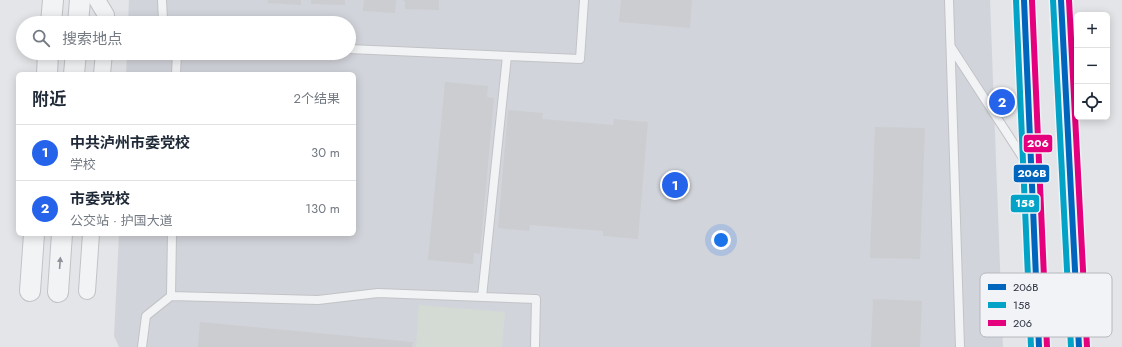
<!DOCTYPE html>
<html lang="zh">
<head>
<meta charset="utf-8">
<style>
	body { margin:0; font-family:Jost,"Noto Sans SC",sans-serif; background:#f2f2f3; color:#1f2937 }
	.controls { position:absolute; right:12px; top:12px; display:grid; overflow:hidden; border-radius:6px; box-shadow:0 2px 10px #0003 }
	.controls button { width:36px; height:36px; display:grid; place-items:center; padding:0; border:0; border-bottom:1px solid #e0e1e3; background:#fff; color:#1f2937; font:20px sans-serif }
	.you { position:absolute; left:721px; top:240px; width:14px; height:14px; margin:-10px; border:3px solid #fff; border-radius:50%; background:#1a73e8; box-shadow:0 0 0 6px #1a73e833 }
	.badge { display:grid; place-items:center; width:26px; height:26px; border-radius:50%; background:#2563eb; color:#fff; font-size:13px; font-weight:700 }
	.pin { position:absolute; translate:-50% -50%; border:2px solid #fff; box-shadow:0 1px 4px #0006 }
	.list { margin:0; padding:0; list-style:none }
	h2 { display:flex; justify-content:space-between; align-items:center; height:52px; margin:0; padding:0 16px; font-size:17px }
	h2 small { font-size:13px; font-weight:400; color:#747a83 }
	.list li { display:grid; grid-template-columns:26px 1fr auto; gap:12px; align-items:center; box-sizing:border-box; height:56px; padding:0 16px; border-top:1px solid #e0e1e3 }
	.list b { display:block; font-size:15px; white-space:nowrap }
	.list p { margin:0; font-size:13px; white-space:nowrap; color:#747a83 }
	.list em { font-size:13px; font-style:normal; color:#747a83 }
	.icon { flex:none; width:22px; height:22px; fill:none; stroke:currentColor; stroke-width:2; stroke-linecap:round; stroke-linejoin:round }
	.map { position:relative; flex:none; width:1122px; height:347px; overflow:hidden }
	.search { position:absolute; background:#fff; box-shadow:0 2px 10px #0003; left:16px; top:16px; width:340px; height:44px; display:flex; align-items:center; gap:10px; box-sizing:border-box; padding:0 14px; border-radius:22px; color:#747a83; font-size:15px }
	.panel { position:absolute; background:#fff; box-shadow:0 2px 10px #0003; left:16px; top:72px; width:340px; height:164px; border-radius:6px }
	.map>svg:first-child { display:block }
</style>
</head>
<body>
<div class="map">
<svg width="1122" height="347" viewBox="0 0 1122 347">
	<rect width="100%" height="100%" fill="#e3e5e8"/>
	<!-- built -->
	<path fill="#d2d4db" d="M129,0H990L1003,347H119L114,336L119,234H354V74H126L127,53H349V23H128Z"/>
	<!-- green -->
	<path fill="#d3dbd4" d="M419,305L505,312L502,347H416Z"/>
	<!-- building -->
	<path fill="#cccdd0" d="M268,0H301V5L268,3Z
		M311,0H345V5L311,4Z
		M364,0H396L395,13L363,11Z
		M401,0H439V10L405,9V1Z
		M621,0H692L690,28L619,22Z
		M445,82L488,86L487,97L494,98L480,254L474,253L473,264L428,260Z
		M508,110L543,113L542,119L613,125L614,119L648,122L638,239L603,236V231L530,225L529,231L498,228Z
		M875,127L925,128L920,259L870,258Z
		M873,299L922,301L920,347H871Z
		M200,322L413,342L412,347H198Z"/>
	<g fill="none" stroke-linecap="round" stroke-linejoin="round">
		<defs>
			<path id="service" d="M162,0L163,20L165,23
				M949,0L960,347
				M951,47L1025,161
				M349,49L580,59L584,0
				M176,74L177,53
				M171,296L172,234
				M482,297L507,56
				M142,347L146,316L171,296L318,300L378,293L536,299L535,347"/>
			<path id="minor" d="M97,0L106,15V23
				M102,74L104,53
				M87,291L91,234"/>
			<path id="tertiary" d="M51,23L53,0
				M78,23L80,0
				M47,74L48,53
				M74,74L76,53
				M30,291L34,234
				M58,292L62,234"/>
			<path id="primary" d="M1024,0L1039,347
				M1061,0L1079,347"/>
		</defs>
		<!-- service casing -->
		<use href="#service" stroke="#c2c3c6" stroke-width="10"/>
		<!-- minor casing -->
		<use href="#minor" stroke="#c2c3c6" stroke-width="18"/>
		<!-- tertiary casing -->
		<use href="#tertiary" stroke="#c2c3c6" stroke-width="22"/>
		<!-- primary casing -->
		<use href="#primary" stroke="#c0c1c5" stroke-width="24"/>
		<!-- service -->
		<use href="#service" stroke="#f2f3f5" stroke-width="8"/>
		<!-- minor -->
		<use href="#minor" stroke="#f2f3f5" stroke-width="16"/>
		<!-- tertiary -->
		<use href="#tertiary" stroke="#f2f3f5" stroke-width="20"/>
		<!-- primary -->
		<use href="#primary" stroke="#f6f6f7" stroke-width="22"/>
		<defs>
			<path id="bus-1" d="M1024,0L1039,347
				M1061,0L1079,347"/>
			<path id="bus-2" d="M1016,0L1031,347
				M1053,0L1071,347"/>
			<path id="bus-3" d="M1032,0L1047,347
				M1069,0L1087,347"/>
		</defs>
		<!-- bus-1 casing -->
		<use href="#bus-1" stroke="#f1f3f6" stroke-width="9"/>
		<!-- bus-2 casing -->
		<use href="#bus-2" stroke="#f1f3f6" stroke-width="9"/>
		<!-- bus-3 casing -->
		<use href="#bus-3" stroke="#f1f3f6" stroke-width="9"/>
		<!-- bus-1 -->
		<use href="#bus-1" stroke="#0065bd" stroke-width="6"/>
		<!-- bus-2 -->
		<use href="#bus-2" stroke="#02a3c7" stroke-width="6"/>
		<!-- bus-3 -->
		<use href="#bus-3" stroke="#e5007d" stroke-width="6"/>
	</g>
	<!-- one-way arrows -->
	<defs><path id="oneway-solid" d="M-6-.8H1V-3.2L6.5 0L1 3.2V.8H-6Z"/></defs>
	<use fill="#8f929a" href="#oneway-solid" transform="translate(60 263) rotate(-86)"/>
	<!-- legend -->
	<rect x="980" y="273" width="132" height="64" rx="6" fill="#f1f3f6" stroke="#b6b8bf" stroke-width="1"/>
	<rect x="988" y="284" width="18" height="6" fill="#0065bd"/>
	<rect x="988" y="302" width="18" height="6" fill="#02a3c7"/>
	<rect x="988" y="320" width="18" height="6" fill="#e5007d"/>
	<g font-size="11" fill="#2c303f">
		<text x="1013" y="291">206B</text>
		<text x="1013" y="309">158</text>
		<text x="1013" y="327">206</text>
	</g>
	<g stroke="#f1f3f6" stroke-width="1.5">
		<rect x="1023" y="134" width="30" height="19" rx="4" fill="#e5007d"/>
		<rect x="1013" y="164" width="37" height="19" rx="4" fill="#0065bd"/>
		<rect x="1010" y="194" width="30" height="19" rx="4" fill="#02a3c7"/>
	</g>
	<g font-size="11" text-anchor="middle" font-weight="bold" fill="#fff">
		<text x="1038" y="147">206</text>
		<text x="1032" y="177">206B</text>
		<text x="1025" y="207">158</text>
	</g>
</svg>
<div class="controls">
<button>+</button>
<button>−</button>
<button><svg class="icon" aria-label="locate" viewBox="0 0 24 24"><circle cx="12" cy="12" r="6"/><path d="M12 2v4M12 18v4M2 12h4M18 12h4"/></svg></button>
</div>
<div class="you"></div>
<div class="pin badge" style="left:675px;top:185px">1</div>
<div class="pin badge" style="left:1002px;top:102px">2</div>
<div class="search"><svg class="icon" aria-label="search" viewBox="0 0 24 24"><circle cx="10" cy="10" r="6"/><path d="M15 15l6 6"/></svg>搜索地点</div>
<section class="panel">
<h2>附近<small>2个结果</small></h2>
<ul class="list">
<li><span class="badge">1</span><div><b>中共泸州市委党校</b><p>学校</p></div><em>30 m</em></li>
<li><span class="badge">2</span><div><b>市委党校</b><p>公交站 · 护国大道</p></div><em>130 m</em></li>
</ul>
</section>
</div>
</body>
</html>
